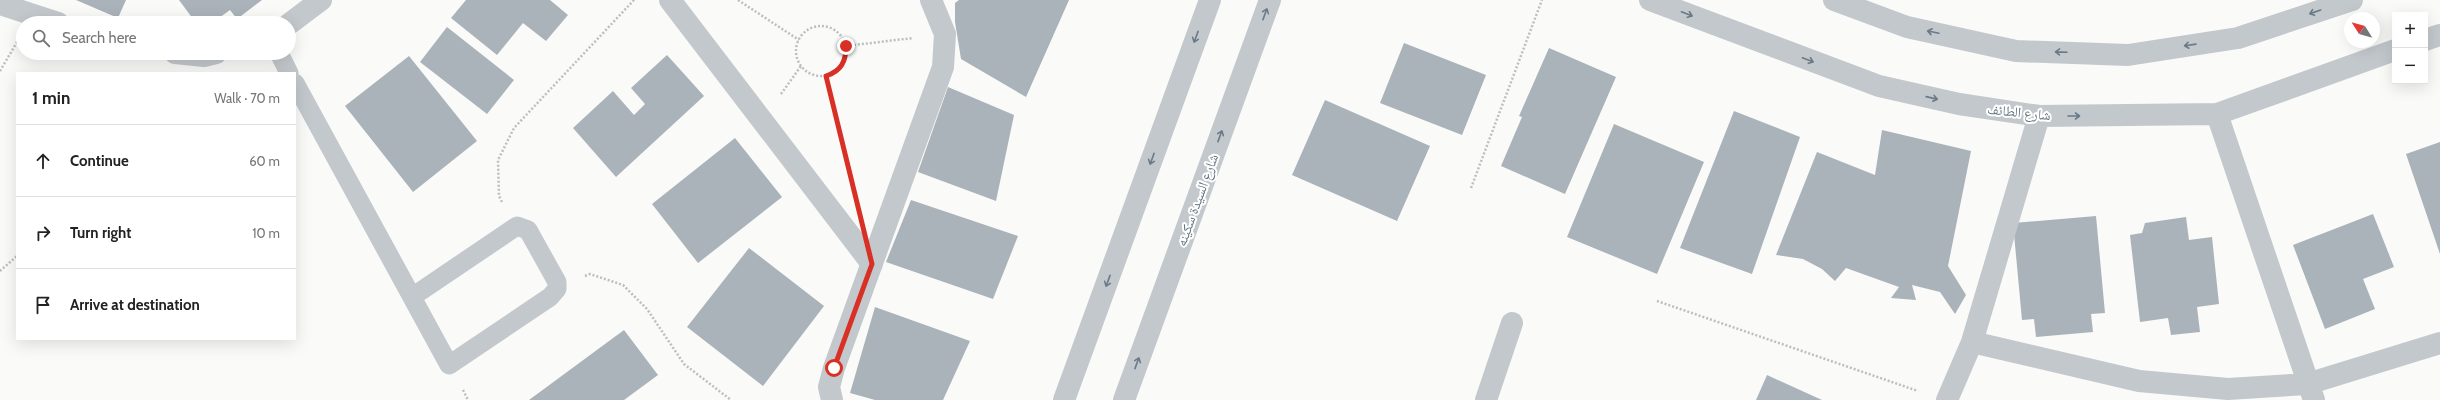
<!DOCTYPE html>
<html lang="en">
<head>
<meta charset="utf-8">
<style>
	body { margin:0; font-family:Cabin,"Noto Naskh Arabic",sans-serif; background:#f6f6f6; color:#222 }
	.controls { position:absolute; right:12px; top:12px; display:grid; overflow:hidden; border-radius:0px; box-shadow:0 4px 16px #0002 }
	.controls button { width:36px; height:36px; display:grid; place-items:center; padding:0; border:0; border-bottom:1px solid #e0e0e0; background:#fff; color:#222; font:20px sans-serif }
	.compass { position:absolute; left:2344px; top:12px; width:36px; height:36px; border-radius:50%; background:#fff; box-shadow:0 4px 16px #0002; rotate:307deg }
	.stop { position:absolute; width:12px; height:12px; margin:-9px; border:3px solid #d93025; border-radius:50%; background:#fff }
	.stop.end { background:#d93025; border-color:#fff; box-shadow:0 1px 4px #0008 }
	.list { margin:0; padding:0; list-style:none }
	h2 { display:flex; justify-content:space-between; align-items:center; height:52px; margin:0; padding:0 16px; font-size:17px }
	h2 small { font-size:13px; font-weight:400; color:#767676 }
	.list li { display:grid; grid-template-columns:26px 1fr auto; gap:12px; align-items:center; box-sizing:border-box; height:72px; padding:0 16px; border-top:1px solid #e0e0e0 }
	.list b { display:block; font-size:15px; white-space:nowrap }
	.list em { font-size:13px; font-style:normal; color:#767676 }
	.icon { flex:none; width:22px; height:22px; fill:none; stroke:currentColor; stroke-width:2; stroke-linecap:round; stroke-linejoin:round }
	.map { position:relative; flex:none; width:2440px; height:400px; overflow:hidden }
	.search { position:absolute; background:#fff; box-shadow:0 4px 16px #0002; left:16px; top:16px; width:280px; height:44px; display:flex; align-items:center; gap:10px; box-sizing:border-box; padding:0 14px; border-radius:22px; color:#767676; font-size:15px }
	.panel { position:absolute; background:#fff; box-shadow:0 4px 16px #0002; left:16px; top:72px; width:280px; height:268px; border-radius:0px }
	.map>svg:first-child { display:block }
</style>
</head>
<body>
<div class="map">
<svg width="2440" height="400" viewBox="0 0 2440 400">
	<rect width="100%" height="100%" fill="#fafaf8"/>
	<!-- building -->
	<path fill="#aab3b9" d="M76,0H126L118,18Z
		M179,0H262L237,19L230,10L212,23H196Z
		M466,0H550L568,15L546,41L523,23L497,55L451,18Z
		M959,0H1069L1026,97L961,59L955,22V3Z
		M447,27L514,80L487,114L420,62Z
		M1404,43L1486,75L1462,135L1380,103Z
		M1549,48L1616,77L1565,194L1501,166L1522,117L1519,116Z
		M667,55L704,96L616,177L573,128L613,91L634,115L645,104L631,88Z
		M409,56L477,141L413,192L345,106Z
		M948,87L1014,115L996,201L918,172Z
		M1325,100L1430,146L1397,221L1292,175Z
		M1734,111L1800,137L1752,274L1680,248Z
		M1614,124L1704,162L1657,274L1567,237Z
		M1882,130L1971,151L1948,266L1966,295L1955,314L1940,292L1912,285L1916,300L1891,298L1899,287L1846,268L1835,281L1822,269L1803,259L1776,255L1817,152L1875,175Z
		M735,138L782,197L698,263L652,204Z
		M2440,142V254L2406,154Z
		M911,200L1018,236L993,299L886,262Z
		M2373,214L2394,267L2363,279L2375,309L2325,329L2293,245Z
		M2096,216L2105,313L2091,314L2093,332L2036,337L2034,319L2022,320L2013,223Z
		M2186,217L2189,240L2212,237L2219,304L2197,307L2200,332L2171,335L2168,318L2140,322L2130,235L2142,233L2145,223Z
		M749,248L824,306L763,386L687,327Z
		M875,307L970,341L943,400H875L850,393Z
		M624,330L658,375L624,400H529Z
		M1767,375L1822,400H1756Z"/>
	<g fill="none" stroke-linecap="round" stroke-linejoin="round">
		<!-- path -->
		<path stroke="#bbbfc2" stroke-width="2.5" stroke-dasharray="2 2" stroke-linecap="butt" d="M738,0L799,40
			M796 51a25 25 0 1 1 50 0a25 25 0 1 1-50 0Z
			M846,46L913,38
			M0,71L17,42
			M826,76L853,186
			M781,94L801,66
			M1471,188L1542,0
			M502,202L499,196L498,160L514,128L634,0
			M0,271L17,256
			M585,276L590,274L623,285L647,309L684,364L731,400
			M1657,301L1918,391
			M463,390L468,400"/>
		<!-- lane -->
		<path stroke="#c3c8cc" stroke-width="19" d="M279,53L289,73
			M295,83L449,365L550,297L557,289V282L528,230L517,226L412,297"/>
		<!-- street -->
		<path stroke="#c3c8cc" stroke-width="22" d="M670,0L872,264
			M1650,0L1879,86L1959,104L2039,116L2217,114L2395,50
			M1834,0L1907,27L2016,51L2128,55L2238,38L2352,0
			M0,4L58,23
			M289,24L321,0
			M2425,40L2440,35
			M175,53L204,56L216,53
			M2217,114L2314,400
			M1972,342L2139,381L2228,389L2307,384L2440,343
			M832,400L829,387L834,368L943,67L945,34L931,0
			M1064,400L1210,0
			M1124,400L1270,0
			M1486,400L1512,323
			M1947,400L1972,342L2039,116"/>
	</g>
	<!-- one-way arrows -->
	<defs><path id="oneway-shaft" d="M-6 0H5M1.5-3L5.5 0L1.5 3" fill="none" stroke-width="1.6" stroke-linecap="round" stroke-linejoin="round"/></defs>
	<g stroke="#6a7a87">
		<use href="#oneway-shaft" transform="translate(2315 12) rotate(161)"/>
		<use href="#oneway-shaft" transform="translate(1265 14) rotate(-70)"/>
		<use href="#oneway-shaft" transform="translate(1687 14) rotate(21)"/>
		<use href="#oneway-shaft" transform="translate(1933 32) rotate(-168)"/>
		<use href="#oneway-shaft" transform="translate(1196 37) rotate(110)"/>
		<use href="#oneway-shaft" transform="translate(2190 45) rotate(172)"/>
		<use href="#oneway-shaft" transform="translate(2061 52) rotate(-178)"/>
		<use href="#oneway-shaft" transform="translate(1808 60) rotate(21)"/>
		<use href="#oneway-shaft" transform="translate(1932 98) rotate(13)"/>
		<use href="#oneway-shaft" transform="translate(2074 116)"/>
		<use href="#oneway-shaft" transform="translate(1220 136) rotate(-70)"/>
		<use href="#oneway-shaft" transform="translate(1152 159) rotate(110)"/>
		<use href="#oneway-shaft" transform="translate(1108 281) rotate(110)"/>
		<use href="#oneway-shaft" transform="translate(1137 363) rotate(-70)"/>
	</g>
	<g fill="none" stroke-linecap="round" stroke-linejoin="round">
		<!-- route -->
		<path stroke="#d93025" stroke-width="5" d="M834,368L872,264L826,76C841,71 846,62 846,46"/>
	</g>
	<g text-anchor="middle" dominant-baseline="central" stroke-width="4" stroke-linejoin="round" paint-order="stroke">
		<!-- street labels -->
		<g font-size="14" fill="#657683" stroke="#fff">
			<text transform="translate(2019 112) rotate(6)">شارع الطائف</text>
			<text transform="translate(1197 200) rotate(-70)">شارع السيدة سكينه</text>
		</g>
	</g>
</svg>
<div class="controls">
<button>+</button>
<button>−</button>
</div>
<svg class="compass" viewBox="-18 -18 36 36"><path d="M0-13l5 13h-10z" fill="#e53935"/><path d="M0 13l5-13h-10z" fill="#767676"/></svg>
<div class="stop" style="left:834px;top:368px"></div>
<div class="stop end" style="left:846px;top:46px"></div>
<div class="search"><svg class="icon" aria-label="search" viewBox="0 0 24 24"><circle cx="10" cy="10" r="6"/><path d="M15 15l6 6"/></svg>Search here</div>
<section class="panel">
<h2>1 min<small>Walk · 70 m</small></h2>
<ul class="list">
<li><svg class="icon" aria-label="ahead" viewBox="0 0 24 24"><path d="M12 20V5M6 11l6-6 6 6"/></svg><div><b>Continue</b></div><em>60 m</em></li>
<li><svg class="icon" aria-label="right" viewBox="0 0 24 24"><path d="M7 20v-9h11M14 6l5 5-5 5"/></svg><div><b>Turn right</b></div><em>10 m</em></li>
<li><svg class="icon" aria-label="arrive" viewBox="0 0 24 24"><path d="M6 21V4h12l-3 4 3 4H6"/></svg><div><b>Arrive at destination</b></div></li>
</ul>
</section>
</div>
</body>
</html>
